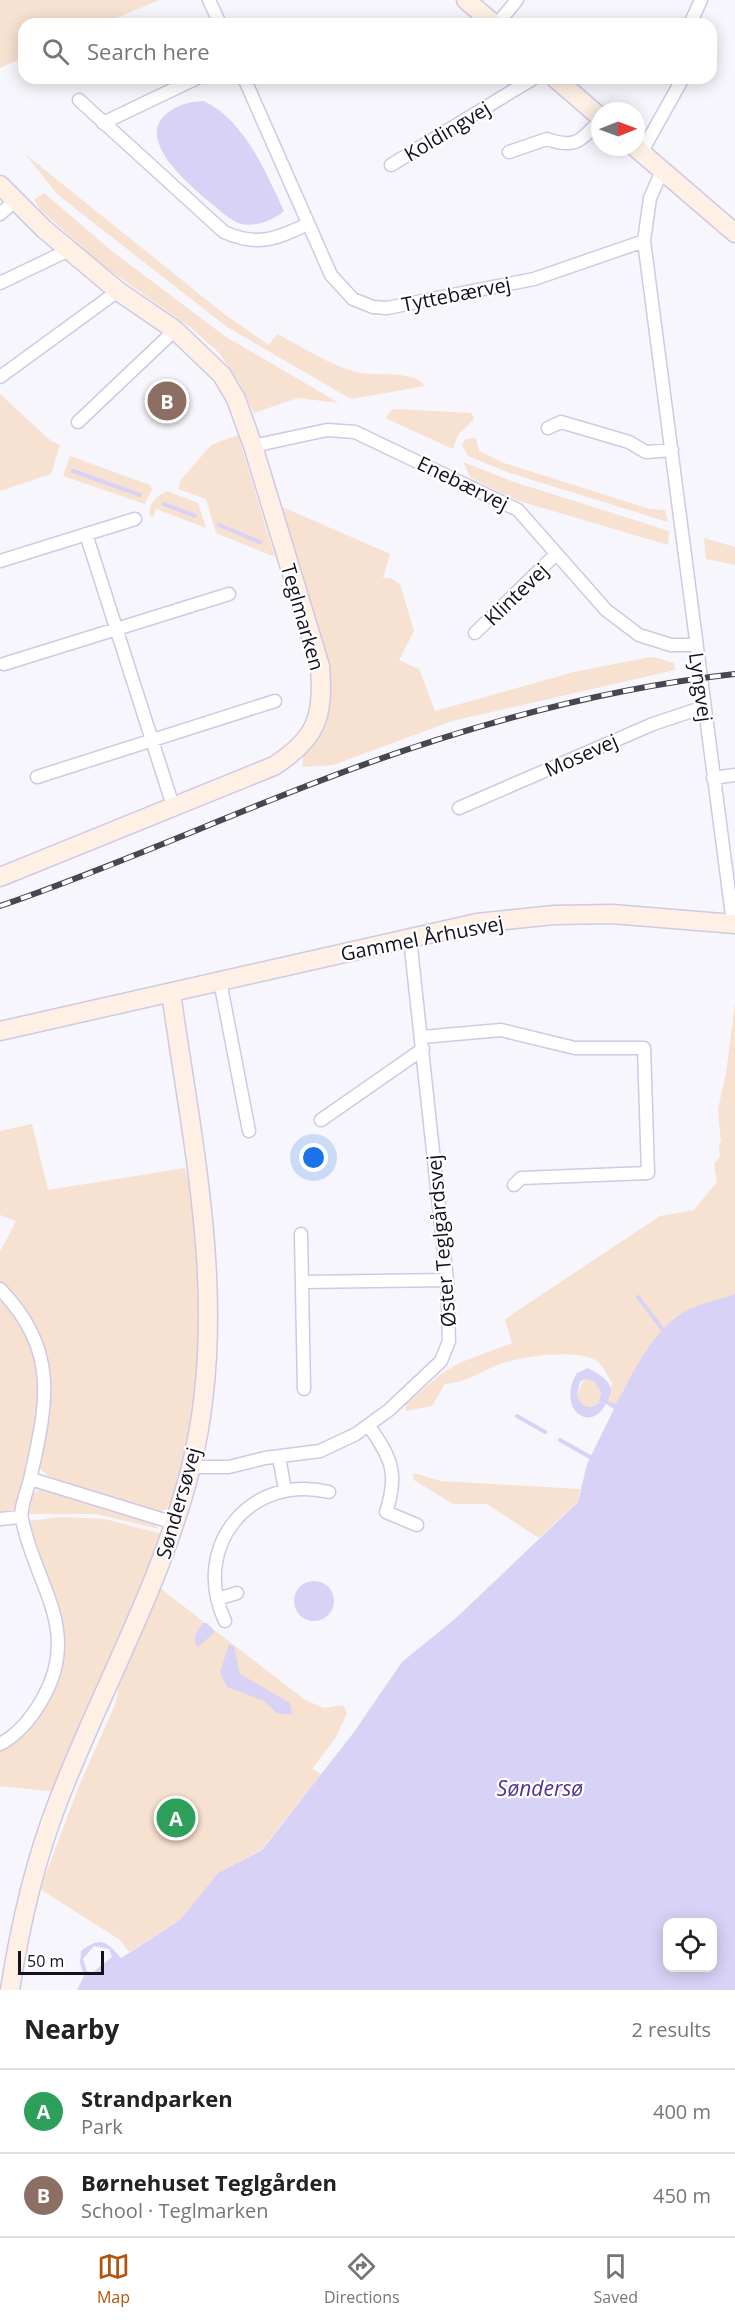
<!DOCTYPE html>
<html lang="en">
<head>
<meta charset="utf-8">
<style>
	body { margin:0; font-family:"Open Sans",sans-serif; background:#f2f2f2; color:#222 }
	.controls { position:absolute; right:18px; bottom:18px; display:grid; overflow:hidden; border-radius:12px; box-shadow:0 3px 15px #0003 }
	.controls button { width:54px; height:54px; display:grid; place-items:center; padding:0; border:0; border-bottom:2px solid #e0e0e0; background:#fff; color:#222; font:30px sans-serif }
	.compass { position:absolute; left:591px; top:102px; width:54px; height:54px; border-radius:50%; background:#fff; box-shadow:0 3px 15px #0003; rotate:89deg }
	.scale { position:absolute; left:18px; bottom:15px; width:86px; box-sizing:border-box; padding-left:6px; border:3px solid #13111b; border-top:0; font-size:16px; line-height:21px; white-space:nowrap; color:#13111b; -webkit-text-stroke:4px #fff; paint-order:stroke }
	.you { position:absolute; left:314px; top:1158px; width:21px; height:21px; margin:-15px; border:4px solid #fff; border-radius:50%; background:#1a73e8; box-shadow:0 0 0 9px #1a73e833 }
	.badge { display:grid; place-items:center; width:39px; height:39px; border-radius:50%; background:#b45309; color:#fff; font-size:20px; font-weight:700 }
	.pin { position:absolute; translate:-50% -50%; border:3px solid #fff; box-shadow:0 2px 6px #0006 }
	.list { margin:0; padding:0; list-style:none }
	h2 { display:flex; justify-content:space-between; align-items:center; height:78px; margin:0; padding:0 24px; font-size:26px }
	h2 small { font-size:20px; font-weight:400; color:#767676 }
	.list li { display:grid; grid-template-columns:39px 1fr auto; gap:18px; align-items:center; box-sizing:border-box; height:84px; padding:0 24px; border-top:2px solid #e0e0e0 }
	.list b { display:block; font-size:22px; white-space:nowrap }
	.list p { margin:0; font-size:20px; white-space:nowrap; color:#767676 }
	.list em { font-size:20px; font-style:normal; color:#767676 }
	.icon { flex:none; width:33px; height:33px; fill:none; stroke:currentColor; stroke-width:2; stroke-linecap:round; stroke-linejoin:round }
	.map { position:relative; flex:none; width:735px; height:1990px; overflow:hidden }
	.search { position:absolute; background:#fff; box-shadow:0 3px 15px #0003; left:18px; right:18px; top:18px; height:66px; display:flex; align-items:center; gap:15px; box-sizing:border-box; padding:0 21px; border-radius:18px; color:#767676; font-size:22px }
	.sheet { height:246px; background:#fff }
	nav { display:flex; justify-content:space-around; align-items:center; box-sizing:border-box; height:84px; border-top:2px solid #e0e0e0; background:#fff; font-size:16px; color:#767676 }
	nav a { display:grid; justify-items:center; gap:3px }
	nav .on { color:#b45309 }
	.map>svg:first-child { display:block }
</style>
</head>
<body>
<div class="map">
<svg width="735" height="1990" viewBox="0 0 735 1990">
	<rect width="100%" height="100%" fill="#f7f6fc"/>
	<!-- green -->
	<path fill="#f7e1d0" d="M0,0H159L102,24H24V57L0,68Z
		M25,154L224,314L269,345L277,334C303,347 333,368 362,373C380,376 413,370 425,386L351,399L227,327L58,195Z
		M44,193L113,252L226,337L339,403L298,398L254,413L239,382L219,353L190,327L102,265L41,210L34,200Z
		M0,394L51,441L60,445L51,474L0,491Z
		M393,409L471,413L474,419L458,435L453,449L385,418Z
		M238,435L275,557L216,533L206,499L178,489L181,480L211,445Z
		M476,438L479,451L504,463L650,509L665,510L668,522L510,473L468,456L462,445L466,439Z
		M70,456L150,485L152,489L145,504L63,476Z
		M463,462L511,481L669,531L668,545L516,500L471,478Z
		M167,491L198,503L206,528L156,509L153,517L150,516C148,504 156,496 167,491Z
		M280,506L390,554L383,578H390L400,584L414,631L399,660L419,669L435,711L574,672L645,658L653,657L674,663L675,670L452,721L333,765L303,767C298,744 329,728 329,702C330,672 319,644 311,617C301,580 290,543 280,506Z
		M704,538L735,547V565L706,559Z
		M735,1004V1294L689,1310L626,1385L616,1405L609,1402L612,1383C607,1375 601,1361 591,1358C569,1350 525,1356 503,1363C483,1370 466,1383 445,1384L432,1406L406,1411L405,1405L441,1374L459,1363L512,1343L505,1319L660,1216L694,1210L717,1182L714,1164L720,1157L719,1143L721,1142L718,1109L726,1073Z
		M32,1124L48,1190L185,1168L199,1223L203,1265L195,1424L172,1507L161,1511L152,1510L50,1477L39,1468L51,1409L47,1408L48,1393L52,1392C47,1348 37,1314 2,1283L0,1285V1252L16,1221L0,1215V1131Z
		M4,1298L37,1353L41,1407L20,1505L16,1511L0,1515V1302Z
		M584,1379L594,1381L601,1392L599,1403C589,1410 582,1407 577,1396Z
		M413,1473L441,1481L580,1489L578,1501L539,1538L487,1504H453L414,1480Z
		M41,1487L153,1523L159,1529L96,1514H28L33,1494Z
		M62,1517L105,1519L162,1534V1541L58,1792L0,1786V1749C13,1737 31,1726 42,1712C63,1683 64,1646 60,1613L57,1614L53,1599L55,1597L28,1521Z
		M160,1588L305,1700L324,1708L343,1705L347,1713L336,1737L312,1769L321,1774L261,1850L218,1873L180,1920L129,1952L120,1940L40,1889L79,1786L115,1705L121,1677Z"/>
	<!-- water -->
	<path fill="#d8d2f6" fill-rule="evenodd" d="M204,101C245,121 265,171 284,211C273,220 257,227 241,224C229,220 217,208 207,200C186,182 132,136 170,111C182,103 190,102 204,101Z
		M735,1294V1990H77L84,1976L80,1963L81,1951C101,1936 106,1941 121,1958L180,1920L218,1873L262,1850L354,1732L402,1662L456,1618L578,1502L587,1464L614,1409L606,1404C589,1435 556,1407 577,1373L588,1368C597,1373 613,1381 611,1393C610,1396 608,1399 609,1402L616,1404C635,1370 653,1327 690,1309C704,1303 720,1299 735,1294ZM584,1379L594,1381L601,1392L599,1403C589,1410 582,1407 577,1396L580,1382ZM668,1922H712V1968H668ZM94,1946L109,1949L112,1957L92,1973L87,1971L83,1959Z
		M294 1601a20 20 0 1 1 40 0a20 20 0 1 1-40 0Z
		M203,1623H207L215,1632L198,1647L195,1643V1635Z
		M229,1644L234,1646L240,1674L290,1703L292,1714H278L264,1701L227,1687L220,1672Z"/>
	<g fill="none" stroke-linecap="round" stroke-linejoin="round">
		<!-- stream -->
		<path stroke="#d8d2f6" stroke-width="4" d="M73,471L140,495
			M164,504L195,516
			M219,525L260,542
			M638,1297L663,1330
			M517,1416L545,1432
			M560,1440L590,1457"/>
		<defs>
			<path id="street" d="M209,0L220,24
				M497,24L517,0
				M690,24L701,0
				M244,78L331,275L353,299L373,307L387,308L534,279L644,241
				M79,100L224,232C258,247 276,239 308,224
				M103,123L197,78
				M509,152L547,139C575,149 581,141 600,120
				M641,153L683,78
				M391,165L534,78
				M662,171L650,198L644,241L733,923
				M0,214L15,201
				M0,283L69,250
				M0,377L118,291
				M78,422L175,330
				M548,428L561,422L629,442L646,452L672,450
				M253,446L327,430L355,432L518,510L606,610L639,635L671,645H696
				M86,534L173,806
				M0,561L135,519
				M475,633L556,554
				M4,664L229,594
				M37,777L275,701
				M713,778L735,775
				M459,808L653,724L704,707
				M220,981L249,1131
				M422,1037L501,1030L575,1048H644L648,1173L521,1178L514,1185
				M321,1120L423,1049
				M301,1234L304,1389
				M302,1282L447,1280
				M0,1289C58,1350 48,1399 31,1475C29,1487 19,1508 22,1519C34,1583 82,1629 43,1698C33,1716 19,1734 0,1744
				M369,1426C391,1458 399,1473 386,1512L417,1525
				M279,1457L285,1490
				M191,1467H229L265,1458L320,1451L356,1434L389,1410L441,1361L449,1341L447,1280L410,939
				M31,1479L174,1523
				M0,1519L21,1517
				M217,1599L237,1593
				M225,1621C190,1547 250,1473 329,1492"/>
			<path id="secondary" d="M466,0L494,24
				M555,78L600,117
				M635,147L735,233
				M0,185L44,229L118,291L175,330L222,375L236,399L253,446L320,666C324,717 317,738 274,766L0,877
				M0,1031L477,923L554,915L612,914L735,924
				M10,1990C20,1925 35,1860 59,1799C102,1688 162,1583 191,1467C230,1310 193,1149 171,993"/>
		</defs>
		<!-- street casing -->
		<use href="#street" stroke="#cec9e6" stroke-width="15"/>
		<!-- secondary casing -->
		<use href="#secondary" stroke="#cec9e6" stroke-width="21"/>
		<!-- street -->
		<use href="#street" stroke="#fff" stroke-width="12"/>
		<!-- secondary -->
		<use href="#secondary" stroke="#fef0e5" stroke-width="18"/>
		<defs>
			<path id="rail" d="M0,906C105,870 206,825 309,785C446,732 589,690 735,674"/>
		</defs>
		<!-- rail casing -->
		<use href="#rail" stroke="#48464f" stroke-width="6"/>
		<!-- rail -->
		<use href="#rail" stroke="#fff" stroke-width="4" stroke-dasharray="11" stroke-linecap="butt"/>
	</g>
	<g text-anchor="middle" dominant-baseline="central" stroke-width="4.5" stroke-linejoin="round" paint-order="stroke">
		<!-- street labels -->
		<g font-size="20" fill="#13111b" stroke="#fff">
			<text transform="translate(447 131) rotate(-31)">Koldingvej</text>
			<text transform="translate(456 294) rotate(-11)">Tyttebærvej</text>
			<text transform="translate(463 483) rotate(26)">Enebærvej</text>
			<text transform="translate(516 594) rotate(-44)">Klintevej</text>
			<text transform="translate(303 617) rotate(74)">Teglmarken</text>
			<text transform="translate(701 687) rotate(82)">Lyngvej</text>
			<text transform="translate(581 755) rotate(-24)">Mosevej</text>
			<text transform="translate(422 938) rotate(-11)">Gammel Århusvej</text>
			<text transform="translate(441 1241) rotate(-95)">Øster Teglgårdsvej</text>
			<text transform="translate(178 1503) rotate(-74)">Søndersøvej</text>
		</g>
		<!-- water labels -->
		<g font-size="21" font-style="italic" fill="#513093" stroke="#fff">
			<text x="540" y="1788">Søndersø</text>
		</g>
	</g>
</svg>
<div class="controls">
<button><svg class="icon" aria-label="locate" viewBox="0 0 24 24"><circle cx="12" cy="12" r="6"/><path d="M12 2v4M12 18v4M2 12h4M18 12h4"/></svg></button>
</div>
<svg class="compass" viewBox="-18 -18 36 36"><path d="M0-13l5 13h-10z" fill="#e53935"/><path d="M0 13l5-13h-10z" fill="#767676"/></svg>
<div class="scale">50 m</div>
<div class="you"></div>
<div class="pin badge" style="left:176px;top:1818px;background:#2e9e5b">A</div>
<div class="pin badge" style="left:167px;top:401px;background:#8d6e63">B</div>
<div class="search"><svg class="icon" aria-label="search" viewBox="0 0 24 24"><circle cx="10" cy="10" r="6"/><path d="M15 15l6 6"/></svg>Search here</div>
</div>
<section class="sheet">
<h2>Nearby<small>2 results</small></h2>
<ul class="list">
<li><span class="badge" style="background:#2e9e5b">A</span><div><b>Strandparken</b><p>Park</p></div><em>400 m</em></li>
<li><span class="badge" style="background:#8d6e63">B</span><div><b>Børnehuset Teglgården</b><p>School · Teglmarken</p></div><em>450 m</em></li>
</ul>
</section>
<nav>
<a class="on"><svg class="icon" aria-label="map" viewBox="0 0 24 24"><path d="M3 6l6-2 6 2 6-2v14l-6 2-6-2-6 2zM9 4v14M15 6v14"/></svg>Map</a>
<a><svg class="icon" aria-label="directions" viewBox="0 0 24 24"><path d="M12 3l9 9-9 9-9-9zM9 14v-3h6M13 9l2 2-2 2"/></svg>Directions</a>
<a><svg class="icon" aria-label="saved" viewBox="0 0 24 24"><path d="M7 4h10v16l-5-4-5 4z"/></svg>Saved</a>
</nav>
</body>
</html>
